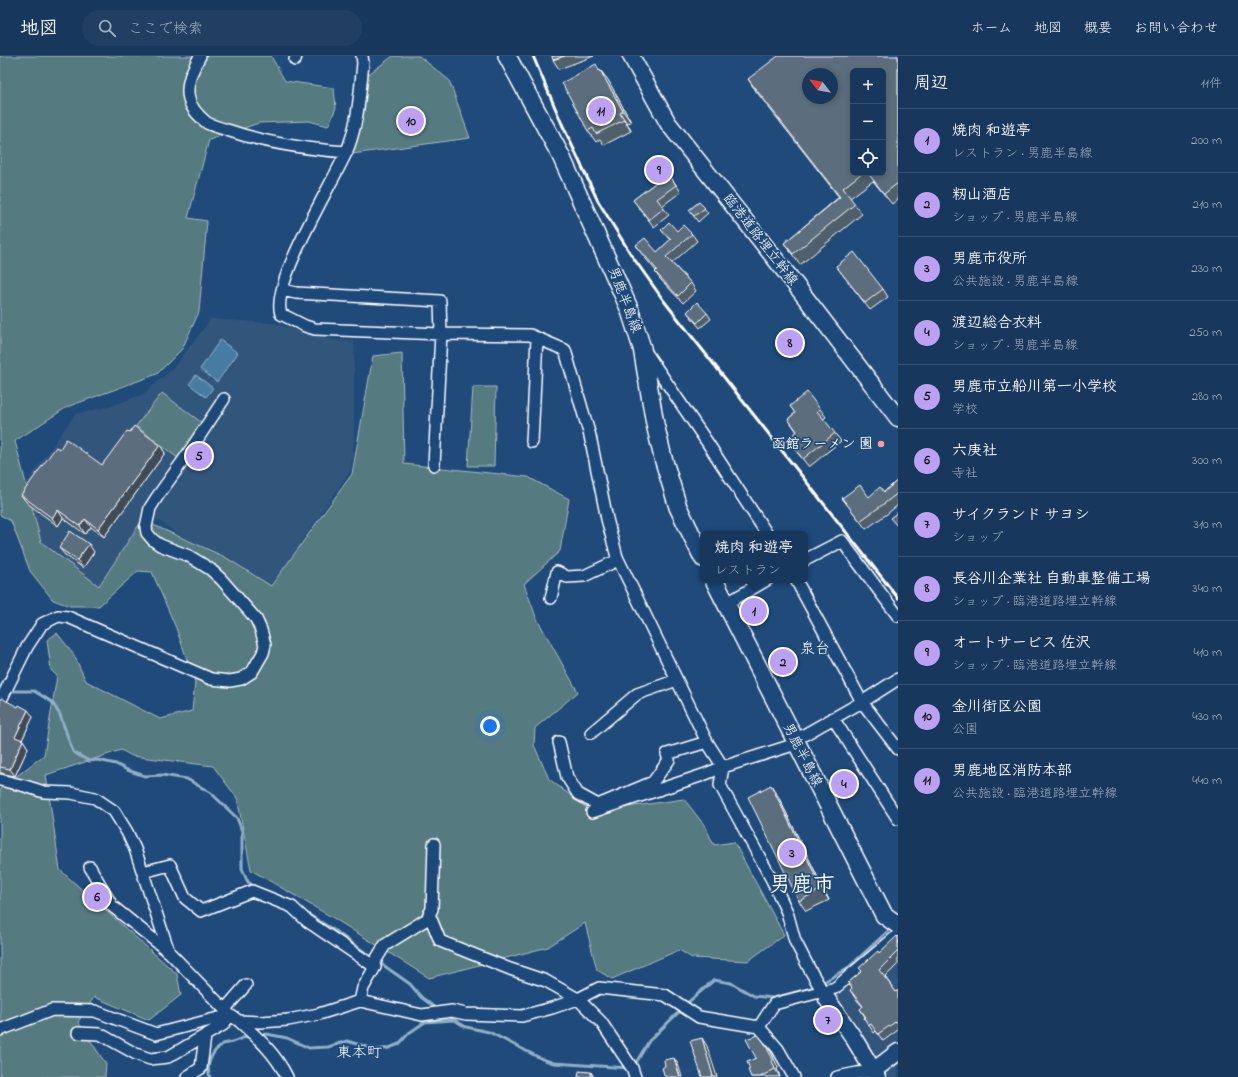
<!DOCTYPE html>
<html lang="ja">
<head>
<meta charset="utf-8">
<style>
	body { margin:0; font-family:"Indie Flower","Klee One",sans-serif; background:#203f62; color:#f1f3f6 }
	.controls { position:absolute; right:12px; top:12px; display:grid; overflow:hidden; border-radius:6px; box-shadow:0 2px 6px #0003 }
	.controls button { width:36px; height:36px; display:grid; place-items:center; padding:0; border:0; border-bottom:1px solid #365272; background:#17385c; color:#f1f3f6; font:20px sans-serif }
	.compass { position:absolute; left:802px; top:12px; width:36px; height:36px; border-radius:50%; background:#17385c; box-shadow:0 2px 6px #0003; rotate:301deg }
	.you { position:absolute; left:490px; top:670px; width:14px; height:14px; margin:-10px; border:3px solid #fff; border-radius:50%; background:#1a73e8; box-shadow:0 0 0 6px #1a73e833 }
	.badge { display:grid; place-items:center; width:26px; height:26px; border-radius:50%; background:#bca0f2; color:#111; font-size:13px; font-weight:700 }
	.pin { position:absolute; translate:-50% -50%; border:2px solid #fff; box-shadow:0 1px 4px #0006 }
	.popup { position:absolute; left:700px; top:475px; width:108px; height:52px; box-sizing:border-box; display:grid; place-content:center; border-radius:6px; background:#17385c; filter:drop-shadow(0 1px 3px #0005); font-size:13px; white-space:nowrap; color:#9eacbb }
	.popup b { font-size:15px; color:#f1f3f6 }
	.popup::after { content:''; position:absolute; left:50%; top:100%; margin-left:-8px; border:8px solid transparent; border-top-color:#17385c }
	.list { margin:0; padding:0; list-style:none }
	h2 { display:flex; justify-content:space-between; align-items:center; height:52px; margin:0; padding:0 16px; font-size:17px }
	h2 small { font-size:13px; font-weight:400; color:#9eacbb }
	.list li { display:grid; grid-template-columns:26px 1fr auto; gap:12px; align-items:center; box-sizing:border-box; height:64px; padding:0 16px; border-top:1px solid #365272 }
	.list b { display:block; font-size:15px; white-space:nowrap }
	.list p { margin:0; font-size:13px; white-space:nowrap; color:#9eacbb }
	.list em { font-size:13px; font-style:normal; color:#9eacbb }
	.icon { flex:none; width:22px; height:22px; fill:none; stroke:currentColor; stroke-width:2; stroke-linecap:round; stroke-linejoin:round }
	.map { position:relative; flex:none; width:898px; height:1021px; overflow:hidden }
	header { display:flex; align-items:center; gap:24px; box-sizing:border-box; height:56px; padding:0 20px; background:#17385c; border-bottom:1px solid #365272 }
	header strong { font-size:19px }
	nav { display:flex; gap:22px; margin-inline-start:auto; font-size:14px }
	.search { width:280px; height:36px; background:#203f62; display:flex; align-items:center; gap:10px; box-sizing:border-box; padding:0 14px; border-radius:22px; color:#9eacbb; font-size:15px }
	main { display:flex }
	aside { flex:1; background:#17385c }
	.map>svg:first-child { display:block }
</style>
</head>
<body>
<header>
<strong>地図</strong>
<div class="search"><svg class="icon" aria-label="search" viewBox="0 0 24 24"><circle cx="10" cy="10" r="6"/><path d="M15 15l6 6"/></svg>ここで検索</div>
<nav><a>ホーム</a><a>地図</a><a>概要</a><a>お問い合わせ</a></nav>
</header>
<main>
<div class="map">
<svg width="898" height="1021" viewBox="0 0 898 1021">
	<rect width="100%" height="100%" fill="#1f4a7a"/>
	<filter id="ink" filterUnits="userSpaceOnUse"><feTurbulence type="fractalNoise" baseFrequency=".025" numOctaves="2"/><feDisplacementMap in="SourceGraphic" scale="8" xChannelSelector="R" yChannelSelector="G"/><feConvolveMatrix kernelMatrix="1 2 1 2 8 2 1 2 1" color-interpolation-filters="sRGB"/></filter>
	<g filter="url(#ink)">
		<!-- built -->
		<path fill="#31547b" d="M211,263L274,267L333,284L354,285V386L351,414L266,537L147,457L99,530L34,487L18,439L75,358L108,351L143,338L172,313Z
			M898,880V1021H877L827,943Z"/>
		<!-- green -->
		<path fill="#557a80" stroke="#aabcc0" d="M0,0H271L285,25L334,32L336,52L328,70L309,65L259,67L209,84L188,162L207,165L199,256L182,293L157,318L67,351L15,385L41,486L99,530L142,464L225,501L271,530L352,418L373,300L402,297L404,408L528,421L569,443L560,495L524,528L536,561L578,636L535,672L534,689L549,723L592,756L684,743L705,770L714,789L734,786L784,879L748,905L692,902L679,894L612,923L597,914L585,867L548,891L429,922L335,863L251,814L237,742L213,710L132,700L121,694L46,719L60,814L177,918L181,939L149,964L94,941L78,966L106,1008L105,1021H0V733L44,699L57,620L51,614L47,584L57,577L74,599L86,625L160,663L192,655L195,626L176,572L152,516L138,515L99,550H70L53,544L30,515L11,465L0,459Z
			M393,0H419L449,24L470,82L352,98L366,20Z
			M473,331H496L494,410H468Z
			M162,337L205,369L179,403L136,370Z"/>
		<!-- water -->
		<path fill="#467ca2" stroke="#90b0c7" d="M220,284L238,297L217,326L200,313Z
			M196,319L213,332L206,341L189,328Z"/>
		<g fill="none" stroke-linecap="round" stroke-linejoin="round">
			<!-- stream -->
			<path stroke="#90b0c7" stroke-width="3" d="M14,635H34L52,646L60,659L73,696L89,705L98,704L116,708L127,714L145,720L162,719L187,723L211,737L237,762L242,775V813L248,826L255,831
				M306,857L332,873L410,928L421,941L434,951
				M824,926L849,911L888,875
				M685,949L714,924L731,927L754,940L773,942L815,931
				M451,962L466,971L489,976L542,1003L554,1007L629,1012
				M258,979L267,978L287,982L309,992L328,991L347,985L377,994L389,992L399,988L409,977L425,966L454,964
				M634,1010L649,985L682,953
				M210,1021C205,1009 212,995 223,988C226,987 229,987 232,986C238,984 244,981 250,980"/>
			<defs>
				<path id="street" d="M200,0C193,13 185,28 189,43C191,53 200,61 207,67C213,70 221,72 227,74C265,87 307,93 347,96
					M362,0L363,7C360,36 358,70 346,97C332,128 270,229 281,258L305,270L315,273L441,278L530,279L565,294L590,380L607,463L617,501L707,686L723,711L703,719L592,756
					M295,4L296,0
					M282,234L296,237L440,245L441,278L434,409
					M645,295L707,386L767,478
					M532,386L537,282
					M805,504L842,485L898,560
					M796,524L862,646L898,693
					M551,542L557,516L567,521L584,520L618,504
					M725,548L767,524
					M0,646L27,591L42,568L58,560L68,561L211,623L230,625L241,623L252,616L263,597L265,589L261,574L256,563L221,523L210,513L189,500L160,489L153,484L147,477L146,471L150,452L157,441L185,402L224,343
					M833,662L898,763
					M591,677L637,638L677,624
					M795,684L862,646L898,623
					M559,686L567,721L578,738L598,749L653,726L669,704L667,698L707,686
					M796,688L723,711L720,729L772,824L787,856L795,885L810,914L827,943
					M0,724L25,730L44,736L71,737L95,742L114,755L127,776L135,793L169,896
					M90,811L112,850L169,896L230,959L239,965L261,966L288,964L319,958L360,945L422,959L452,955L466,958L522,960L552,952L578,943L599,932L665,939L699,961L759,971L778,993L794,1021
					M143,816L170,809L185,842L201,855L252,835L292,851L307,865L375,911L363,932L360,945
					M429,858L440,885L510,913L546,925L578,943L601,966L632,1012L635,1021
					M372,910L385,889L427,863L432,853L434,788
					M225,953L246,929
					M239,965C258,982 275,997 287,1021
					M759,971L774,948L835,932L898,879
					M0,974L52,954L95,955L156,978L230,959
					M78,977L100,978L136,998L150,1003L168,1001L223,969L230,959
					M187,1021L201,1012L205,980
					M837,1021L857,1017L873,1015"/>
				<path id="secondary" d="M631,0L668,67L795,228L898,362
					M827,943L853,981L877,1021
					M873,1015L898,996"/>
				<path id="primary" d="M507,0L561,100L629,252L642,292L655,368L663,402L678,451L703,502
					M714,524L884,859L898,869"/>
			</defs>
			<!-- street casing -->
			<use href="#street" stroke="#fff" stroke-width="14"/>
			<!-- secondary casing -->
			<use href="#secondary" stroke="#fff" stroke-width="19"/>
			<!-- primary casing -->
			<use href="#primary" stroke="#fff" stroke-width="20"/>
			<!-- street -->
			<use href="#street" stroke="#1f4a7a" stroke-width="11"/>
			<!-- secondary -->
			<use href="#secondary" stroke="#1f4a7a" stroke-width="16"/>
			<!-- primary -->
			<use href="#primary" stroke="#1f4a7a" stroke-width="17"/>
			<!-- rail -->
			<path stroke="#fff" stroke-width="3" d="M533,0L562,68L598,145L632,200L664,245L898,542"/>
		</g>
		<!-- wall -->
		<path fill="#4f5e6c" stroke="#fff" fill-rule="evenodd" d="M552,0H594L559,13L553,4Z
			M898,0V143L892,148L873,125L850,142L862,158L800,209L784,187L839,141L755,34L748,23ZM853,15L883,117H853Z
			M600,14L608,24L631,66L627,67L631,75L604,89L600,83L596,86L588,75Z
			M668,117L681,136L662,150L669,159L654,171L633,144Z
			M699,146L708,157L698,166L689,154Z
			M661,174L677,175L692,178L697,185L672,207L691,227L696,235L683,247L660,223L655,216L656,215L641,197L636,189L657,196L670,184Z
			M836,210L883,233L888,241L870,254Z
			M687,256L707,257L711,263L700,272L691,261Z
			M790,350L820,353L826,361L823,363L841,385L809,411L787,384L797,376L788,363L795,357Z
			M130,376L160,389L165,397L104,481L91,471L85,478L63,462L58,470L27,447L21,439L60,393L102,409Z
			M898,424V449L887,458L866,473L842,442L869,441L884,436Z
			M59,492L94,496L83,512L65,499Z
			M0,645L33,661L22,684H23L28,692L15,720L4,718L0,716Z
			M778,740L829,844L806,855L799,845Z
			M898,881V908L885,921L896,936L898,934V974L883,985L876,975L874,977L864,962L865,961L860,953L863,951L855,942L850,934L852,932L848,927L862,915L859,912L879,897Z
			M765,988L771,996L778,1012L777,1013L780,1021H751L750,1013Z"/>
		<!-- shaded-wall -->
		<path fill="#404c58" stroke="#fff" d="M600,14L608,24L631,66L623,55Z
			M620,57L627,67L631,75L624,64Z
			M160,389L165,397L104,481L98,473Z
			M58,454L63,462L58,470L52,462Z
			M85,463L91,471L85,478L80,470Z
			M89,488L94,496L83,512L77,504Z
			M28,654L33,661L20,688L15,681Z
			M23,684L28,692L15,720L10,713Z
			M771,729L778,740L829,844L822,833Z
			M702,982L707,990L717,1021H714L713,1020Z
			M765,988L771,996L778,1012L777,1013L780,1021L775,1013Z
			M674,1002L678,1008L682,1021H680Z
			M591,1016L594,1021H591Z"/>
		<!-- building -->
		<path fill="#5c6d7d" stroke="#fff" fill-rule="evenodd" d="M552,0H565L553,4Z
			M778,0H898V127L884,138L868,117H883V15H853V117H862L843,132L855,148L793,198L784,187L840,141L748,23ZM808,18H832V42H808Z
			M596,8L599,15L600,14L623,55L620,57L624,64L596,78L593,72L588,75L562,27Z
			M668,117L676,129L657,143L664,152L649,164L633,144Z
			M699,146L705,152L694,160L689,154Z
			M669,166L677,175L683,169L692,178L666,201L691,227L678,240L655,216L657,214L636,189L645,182L657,196L671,183L661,174Z
			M854,196L883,233L865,247L836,210Z
			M697,246L707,257L697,267L687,256Z
			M807,336L820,353L817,355L835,377L803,403L787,384L797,375L788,363L795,357L790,350Z
			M134,370L160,389L98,473L85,463L80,470L58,454L52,462L21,439L56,391L60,393L66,383L102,409L127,375L130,376Z
			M898,424V437L881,450L860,465L842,442L860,429L869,441L880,431L884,436Z
			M898,456V471L890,462Z
			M70,475L89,488L77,504L59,492Z
			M1,642L18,651L19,649L28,654L15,681L23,684L10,713L0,711V645Z
			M771,729L822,833L799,845L748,741Z
			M897,880L898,881V895L879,914L896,936L898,934V964L878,978L871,968L869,969L864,962L866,961L860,953L863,950L850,934L852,932L848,927L862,915L859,912L878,895L879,897Z
			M758,979L765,988L773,1004L772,1005L775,1013L760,1021H751L748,1014L750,1013L747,1006L756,1002L746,983Z
			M702,982L713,1020L709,1021H702L690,985Z
			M674,1002L680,1021H665L662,1012L665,1010L664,1004Z
			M579,1015L591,1016V1021H578Z"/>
	</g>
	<!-- markers -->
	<circle fill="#ff9aa2" stroke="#1f4a7a" stroke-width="1.5" cx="881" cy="388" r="4"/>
	<g text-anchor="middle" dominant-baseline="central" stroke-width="3.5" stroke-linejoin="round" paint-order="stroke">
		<!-- street labels -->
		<g font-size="14" fill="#fff" stroke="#1f4a7a">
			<text transform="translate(760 184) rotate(52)">臨港道路埋立幹線</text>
			<text transform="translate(624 244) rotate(69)">男鹿半島線</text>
			<text transform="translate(802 699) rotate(63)">男鹿半島線</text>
		</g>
		<!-- poi labels -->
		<g font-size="14" font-weight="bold" fill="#fff" stroke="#1f4a7a" text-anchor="end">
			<text x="873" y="388">函館ラーメン 園</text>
		</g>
		<!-- neighbourhood labels -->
		<g font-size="15" fill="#fff" stroke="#1f4a7a">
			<text x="815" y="593">泉台</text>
			<text x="359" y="997">東本町</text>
		</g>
		<!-- town labels -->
		<g font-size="22" font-weight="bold" fill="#fff" stroke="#1f4a7a">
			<text x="802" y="830">男鹿市</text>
		</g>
	</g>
</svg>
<div class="controls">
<button>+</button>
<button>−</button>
<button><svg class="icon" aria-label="locate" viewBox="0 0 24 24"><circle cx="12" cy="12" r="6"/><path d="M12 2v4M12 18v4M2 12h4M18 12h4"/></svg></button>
</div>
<svg class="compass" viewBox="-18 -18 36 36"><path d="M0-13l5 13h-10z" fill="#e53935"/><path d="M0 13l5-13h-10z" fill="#9eacbb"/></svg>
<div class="you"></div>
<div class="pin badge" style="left:754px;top:555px">1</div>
<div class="popup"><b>焼肉 和遊亭</b>レストラン</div>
<div class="pin badge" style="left:783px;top:606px">2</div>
<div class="pin badge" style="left:792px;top:797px">3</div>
<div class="pin badge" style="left:844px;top:728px">4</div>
<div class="pin badge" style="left:199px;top:400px">5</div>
<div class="pin badge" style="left:97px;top:841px">6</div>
<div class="pin badge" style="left:828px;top:964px">7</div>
<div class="pin badge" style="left:790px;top:287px">8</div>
<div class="pin badge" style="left:659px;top:114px">9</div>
<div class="pin badge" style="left:411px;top:65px">10</div>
<div class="pin badge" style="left:601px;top:55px">11</div>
</div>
<aside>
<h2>周辺<small>11件</small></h2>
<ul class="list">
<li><span class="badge">1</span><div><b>焼肉 和遊亭</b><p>レストラン · 男鹿半島線</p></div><em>200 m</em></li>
<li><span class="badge">2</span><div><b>籾山酒店</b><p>ショップ · 男鹿半島線</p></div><em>210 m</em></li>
<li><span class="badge">3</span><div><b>男鹿市役所</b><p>公共施設 · 男鹿半島線</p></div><em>230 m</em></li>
<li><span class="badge">4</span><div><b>渡辺総合衣料</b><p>ショップ · 男鹿半島線</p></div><em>250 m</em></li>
<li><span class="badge">5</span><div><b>男鹿市立船川第一小学校</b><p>学校</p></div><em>280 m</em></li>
<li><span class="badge">6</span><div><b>六庚社</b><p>寺社</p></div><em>300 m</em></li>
<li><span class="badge">7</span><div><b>サイクランド サヨシ</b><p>ショップ</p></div><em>310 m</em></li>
<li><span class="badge">8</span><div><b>長谷川企業社 自動車整備工場</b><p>ショップ · 臨港道路埋立幹線</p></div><em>340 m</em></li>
<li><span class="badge">9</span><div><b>オートサービス 佐沢</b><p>ショップ · 臨港道路埋立幹線</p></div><em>410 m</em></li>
<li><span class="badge">10</span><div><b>金川街区公園</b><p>公園</p></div><em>430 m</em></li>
<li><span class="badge">11</span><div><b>男鹿地区消防本部</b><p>公共施設 · 臨港道路埋立幹線</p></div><em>440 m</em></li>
</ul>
</aside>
</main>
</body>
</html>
